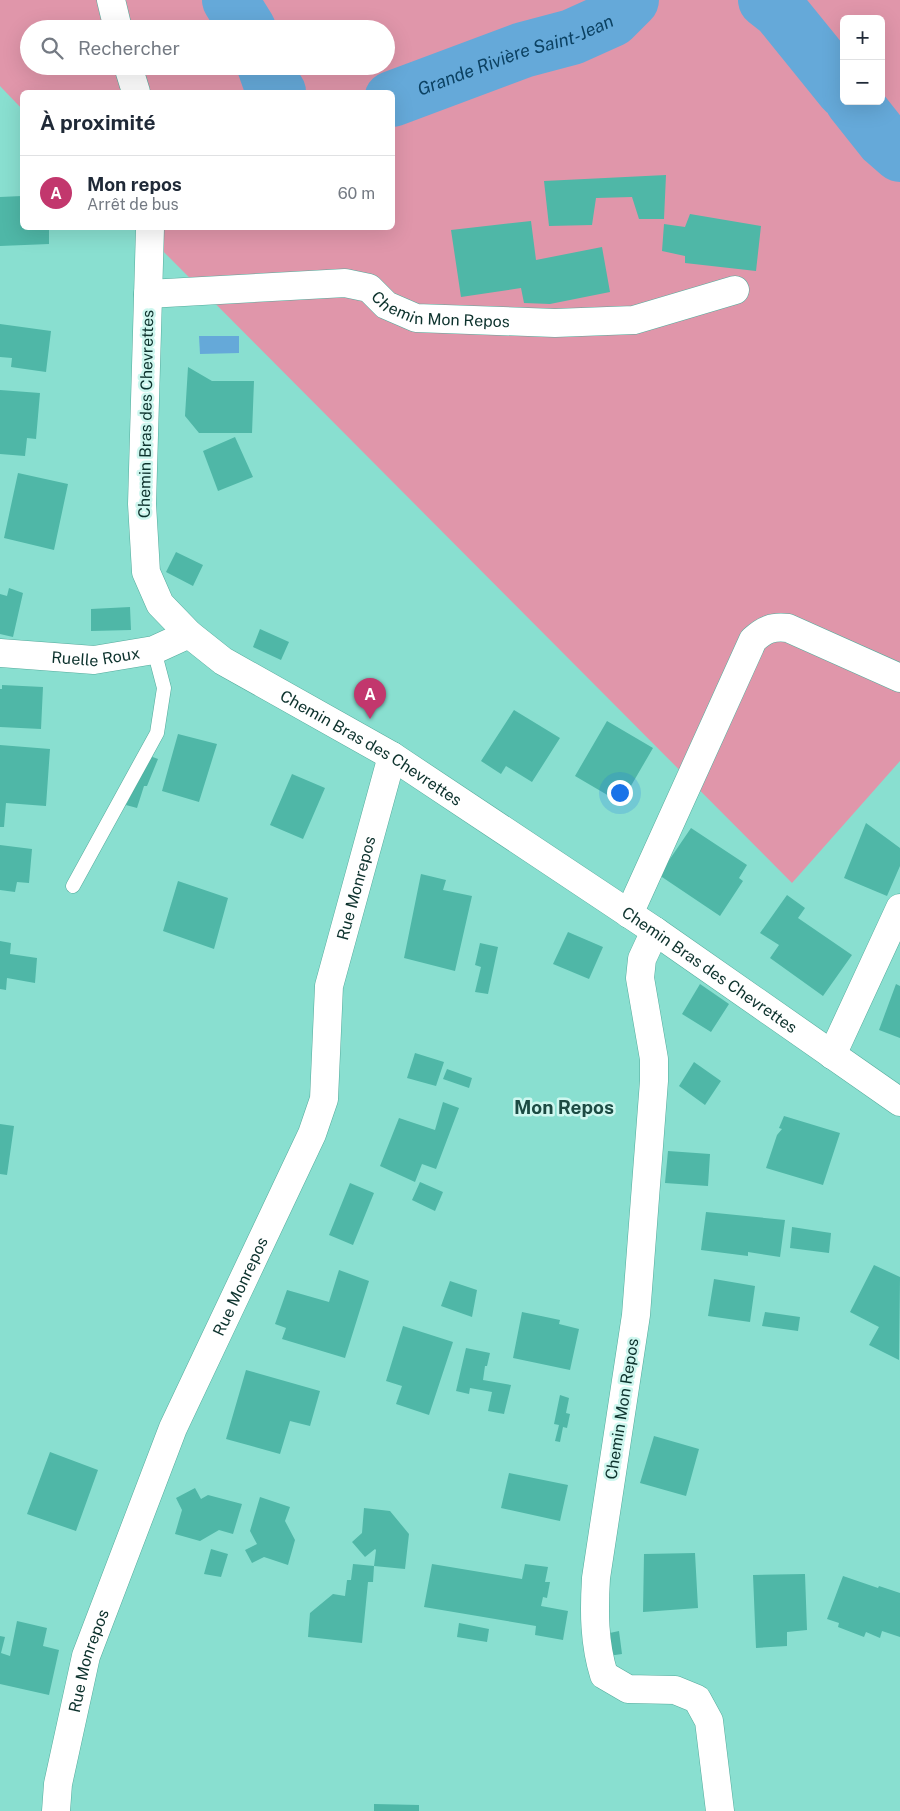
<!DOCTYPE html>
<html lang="fr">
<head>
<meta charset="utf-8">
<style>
	body { margin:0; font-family:"Public Sans",sans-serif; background:#f2f2f3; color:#1f2937 }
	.controls { position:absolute; right:15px; top:15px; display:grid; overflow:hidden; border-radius:8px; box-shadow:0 5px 20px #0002 }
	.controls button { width:45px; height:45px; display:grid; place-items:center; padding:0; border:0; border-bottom:1px solid #e0e1e3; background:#fff; color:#1f2937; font:25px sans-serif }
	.you { position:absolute; left:619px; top:792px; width:18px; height:18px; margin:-12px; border:4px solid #fff; border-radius:50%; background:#1a73e8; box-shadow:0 0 0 8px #1a73e833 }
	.badge { display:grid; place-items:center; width:32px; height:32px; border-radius:50%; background:#c2376d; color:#fff; font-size:16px; font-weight:700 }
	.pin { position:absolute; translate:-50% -41px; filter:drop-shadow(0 1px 2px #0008) }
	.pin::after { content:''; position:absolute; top:26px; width:18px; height:15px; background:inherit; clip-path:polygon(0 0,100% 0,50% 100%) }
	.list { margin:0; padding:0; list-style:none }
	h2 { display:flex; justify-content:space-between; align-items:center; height:65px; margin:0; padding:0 20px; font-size:21px }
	h2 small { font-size:16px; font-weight:400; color:#747a83 }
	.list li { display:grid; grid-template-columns:32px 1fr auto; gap:15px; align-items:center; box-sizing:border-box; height:75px; padding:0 20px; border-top:1px solid #e0e1e3 }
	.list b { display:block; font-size:19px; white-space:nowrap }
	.list p { margin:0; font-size:16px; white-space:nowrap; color:#747a83 }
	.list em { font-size:16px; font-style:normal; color:#747a83 }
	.icon { flex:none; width:28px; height:28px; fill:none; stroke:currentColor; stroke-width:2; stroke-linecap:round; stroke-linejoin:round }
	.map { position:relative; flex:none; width:900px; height:1811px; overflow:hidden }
	.search { position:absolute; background:#fff; box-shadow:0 5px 20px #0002; left:20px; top:20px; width:375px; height:55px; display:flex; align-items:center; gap:12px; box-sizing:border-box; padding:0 18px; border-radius:28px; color:#747a83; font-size:19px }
	.panel { position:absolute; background:#fff; box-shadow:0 5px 20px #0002; left:20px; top:90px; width:375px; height:140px; border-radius:8px }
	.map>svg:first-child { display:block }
</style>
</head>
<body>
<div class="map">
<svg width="900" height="1811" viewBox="0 0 900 1811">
	<rect width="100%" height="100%" fill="#89dfd0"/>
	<!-- green -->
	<path fill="#e096aa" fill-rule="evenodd" d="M0,0H900V761L792,883L140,228H392V92H22V109L0,86ZM844,19H881V101H844ZM29,29H386V66H29Z"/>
	<!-- water -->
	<path fill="#65a9d9" d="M199,336H239V353L200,354Z"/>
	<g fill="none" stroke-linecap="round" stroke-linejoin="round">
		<!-- river -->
		<g stroke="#65a9d9" stroke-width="56">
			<path d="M230,0L248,29"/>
			<path d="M766,0L780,11L844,90"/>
			<path d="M265,66L272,86L278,92"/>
			<path id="s1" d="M392,99L523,50L572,37L612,19L631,0"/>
			<path d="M853,101L884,140L900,154"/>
		</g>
	</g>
	<!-- building -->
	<path fill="#4fb7a7" d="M666,175L664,219H639L632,197L596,198L592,225L549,226L544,181Z
		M22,196V228H49V244L0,246V197Z
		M690,214L761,226L756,271L685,263V256L662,251L664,224L685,227Z
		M531,221L536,260L602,247L610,292L550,304L524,303L521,288L461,297L451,230Z
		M0,324L51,331L46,372L11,367L12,358L0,357Z
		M188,367L212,381H254L252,433H199L185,416Z
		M0,390L40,393L36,439L27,438L25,456L0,454Z
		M235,437L253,477L218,491L203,451Z
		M18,473L68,484L54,550L4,538Z
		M176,552L203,565L193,586L166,572Z
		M9,588L23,593L13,637L0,634V594L7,596Z
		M130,607L131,630L91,631V609Z
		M260,629L289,642L281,660L253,647Z
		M2,685L43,687L41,729L0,727V689H2Z
		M514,710L560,738L532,782L506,766L501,774L481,761Z
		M607,721L653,748L621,803L575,776Z
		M178,734L217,744L199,802L162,791Z
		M0,745L50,749L46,806L6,803L4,827H0Z
		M150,756L158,759L147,786H144L137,808L126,805Z
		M292,774L325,788L303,839L270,825Z
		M866,823L900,848V866L887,896L844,878Z
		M691,828L747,865L739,878L743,881L720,916L659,875Z
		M0,845L32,849L29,883L17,882L15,892L0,890Z
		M421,874L446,880L443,890L472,896L455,971L404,958Z
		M178,881L228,898L214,949L163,931Z
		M787,895L805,908L798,918L852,955L823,996L770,958L779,945L760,933Z
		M568,932L603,947L589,979L553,964Z
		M0,941L11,943L10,954L37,958L35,983L7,978L6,990L0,989Z
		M480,943L498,947L488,994L475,992L481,967L475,965Z
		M700,984L729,1004L711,1032L682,1014Z
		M896,984L900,986V1038L879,1030Z
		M415,1053L444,1062L436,1086L407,1078Z
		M694,1062L721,1081L705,1105L679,1086Z
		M447,1069L472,1078L469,1088L443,1079Z
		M443,1102L459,1108L436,1169L422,1164L415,1182L380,1166L399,1118L435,1130Z
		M784,1116L840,1133L823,1185L766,1168L777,1135L782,1129L779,1128Z
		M0,1124L14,1126L7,1175L0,1174Z
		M668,1151L710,1154L708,1186L665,1183Z
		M420,1182L443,1192L435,1211L412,1200Z
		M350,1183L374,1193L353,1245L329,1235Z
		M706,1212L785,1220L780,1257L748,1252V1256L701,1250Z
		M792,1227L831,1233L829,1253L790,1248Z
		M874,1265L900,1277L899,1360L869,1345L879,1327L850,1312Z
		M339,1270L369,1281L345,1358L282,1339L286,1328L275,1324L287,1290L329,1302Z
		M714,1279L755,1286L750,1322L708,1316Z
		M450,1281L477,1290L472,1317L441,1306Z
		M522,1312L560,1320L559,1324L579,1329L570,1370L513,1358Z
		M765,1312L800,1317L798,1331L762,1326Z
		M403,1326L453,1342L429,1415L396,1404L402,1386L386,1381Z
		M466,1348L490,1353L487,1366H485L483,1380L511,1385L504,1414L488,1411L492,1392L470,1388L469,1394L456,1391Z
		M246,1370L320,1391L310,1426L290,1421L280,1454L226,1439Z
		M560,1395L569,1398L566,1413L570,1414L567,1428L563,1427L560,1442L555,1441L559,1425L554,1424Z
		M654,1436L699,1449L686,1496L640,1483Z
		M50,1452L98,1470L76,1531L27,1514Z
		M509,1473L568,1485L560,1521L501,1508Z
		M195,1488L201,1499L208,1495L242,1504L233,1534L219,1530L200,1541L175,1534L182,1510L176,1498Z
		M260,1497L290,1507L285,1521L295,1540L288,1565L264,1557L252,1563L245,1550L257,1544L250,1531Z
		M364,1508L390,1511L409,1534L405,1569L374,1566L376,1550L375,1549L365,1557L352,1542L362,1533Z
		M211,1549L228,1554L221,1577L204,1574Z
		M695,1553L698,1608L643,1612L644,1554Z
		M353,1564L374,1566L373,1582H368L362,1643L308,1637L310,1613L333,1594L345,1596L347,1580H351Z
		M432,1564L522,1579L525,1564L548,1567L545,1582H550L547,1598L543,1597L541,1606L568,1611L563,1640L535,1635L536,1626L424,1607Z
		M805,1574L807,1630L787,1632V1646L756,1648L753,1575Z
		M843,1576L878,1588L879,1586L900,1593V1637L882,1631L880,1638L866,1632L864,1637L838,1627L839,1623L827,1619Z
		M17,1621L47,1628L43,1646L59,1650L49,1695L0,1684V1636L5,1637L1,1653L10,1656Z
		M459,1623L489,1629L487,1642L457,1637Z
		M619,1631L622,1654L608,1656L605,1634Z
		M374,1804L419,1805V1811H374Z"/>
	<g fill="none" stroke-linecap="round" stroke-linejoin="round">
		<defs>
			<path id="lane" d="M73,886L157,733L164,688L154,650"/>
			<g id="street">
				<path id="s2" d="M148,294L345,283L369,288L386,305L416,318L555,323L634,320L735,290"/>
				<path id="s3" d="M0,653L94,660L154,650L189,634"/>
				<path d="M629,914L753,640C764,630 772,626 788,628L900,678"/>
				<path d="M655,931L642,959L640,978L654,1059V1081L636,1315L596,1578C594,1611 594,1643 604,1675L628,1689L675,1690L697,1699L709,1721L720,1811"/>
				<path d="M832,1055L900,908"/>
				<path id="s4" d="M56,1811L58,1784L86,1656L173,1428L312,1134L324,1099L329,986L392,756"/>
			</g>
			<g id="secondary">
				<path d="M111,0L118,29"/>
				<path d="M128,66L136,92"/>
				<path id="s5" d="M150,228L142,504L146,572L160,604L189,634L223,661L392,756L655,931L900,1102"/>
			</g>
		</defs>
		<!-- lane casing -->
		<use href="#lane" stroke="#54ab9c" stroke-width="15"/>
		<!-- street casing -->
		<use href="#street" stroke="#54ab9c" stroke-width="29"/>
		<!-- secondary casing -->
		<use href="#secondary" stroke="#54ab9c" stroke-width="29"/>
		<!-- lane -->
		<use href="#lane" stroke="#fff" stroke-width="14"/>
		<!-- street -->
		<use href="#street" stroke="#fff" stroke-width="28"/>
		<!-- secondary -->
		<use href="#secondary" stroke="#fff" stroke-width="28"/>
	</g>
	<g text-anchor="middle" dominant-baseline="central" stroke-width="5" stroke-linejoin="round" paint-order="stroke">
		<!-- street labels -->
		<g font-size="16" fill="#0d322d" stroke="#cef7ef">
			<text stroke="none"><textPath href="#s2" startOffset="301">Chemin Mon Repos</textPath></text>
			<text transform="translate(146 414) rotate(-89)">Chemin Bras des Chevrettes</text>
			<text stroke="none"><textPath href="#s3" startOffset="96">Ruelle Roux</textPath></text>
			<text stroke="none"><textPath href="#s5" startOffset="636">Chemin Bras des Chevrettes</textPath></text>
			<text stroke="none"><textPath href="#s4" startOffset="979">Rue Monrepos</textPath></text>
			<text stroke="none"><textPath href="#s5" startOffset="1041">Chemin Bras des Chevrettes</textPath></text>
			<text stroke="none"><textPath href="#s4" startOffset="559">Rue Monrepos</textPath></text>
			<text transform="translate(622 1409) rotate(-81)">Chemin Mon Repos</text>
			<text stroke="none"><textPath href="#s4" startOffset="154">Rue Monrepos</textPath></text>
		</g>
		<!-- water labels -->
		<g font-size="18" font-style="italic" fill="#0b4162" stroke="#cef7ef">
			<text stroke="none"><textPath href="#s1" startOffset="131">Grande Rivière Saint-Jean</textPath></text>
		</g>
		<!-- quarter labels -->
		<g font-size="19" font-weight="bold" fill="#1c4b43" stroke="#cef7ef">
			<text x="564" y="1107">Mon Repos</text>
		</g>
	</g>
</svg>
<div class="controls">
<button>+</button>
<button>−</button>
</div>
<div class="you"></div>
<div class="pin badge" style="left:370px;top:719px">A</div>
<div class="search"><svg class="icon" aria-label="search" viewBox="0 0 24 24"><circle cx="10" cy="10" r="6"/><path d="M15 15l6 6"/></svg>Rechercher</div>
<section class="panel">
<h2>À proximité<small></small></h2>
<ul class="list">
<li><span class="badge">A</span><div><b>Mon repos</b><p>Arrêt de bus</p></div><em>60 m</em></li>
</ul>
</section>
</div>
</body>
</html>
